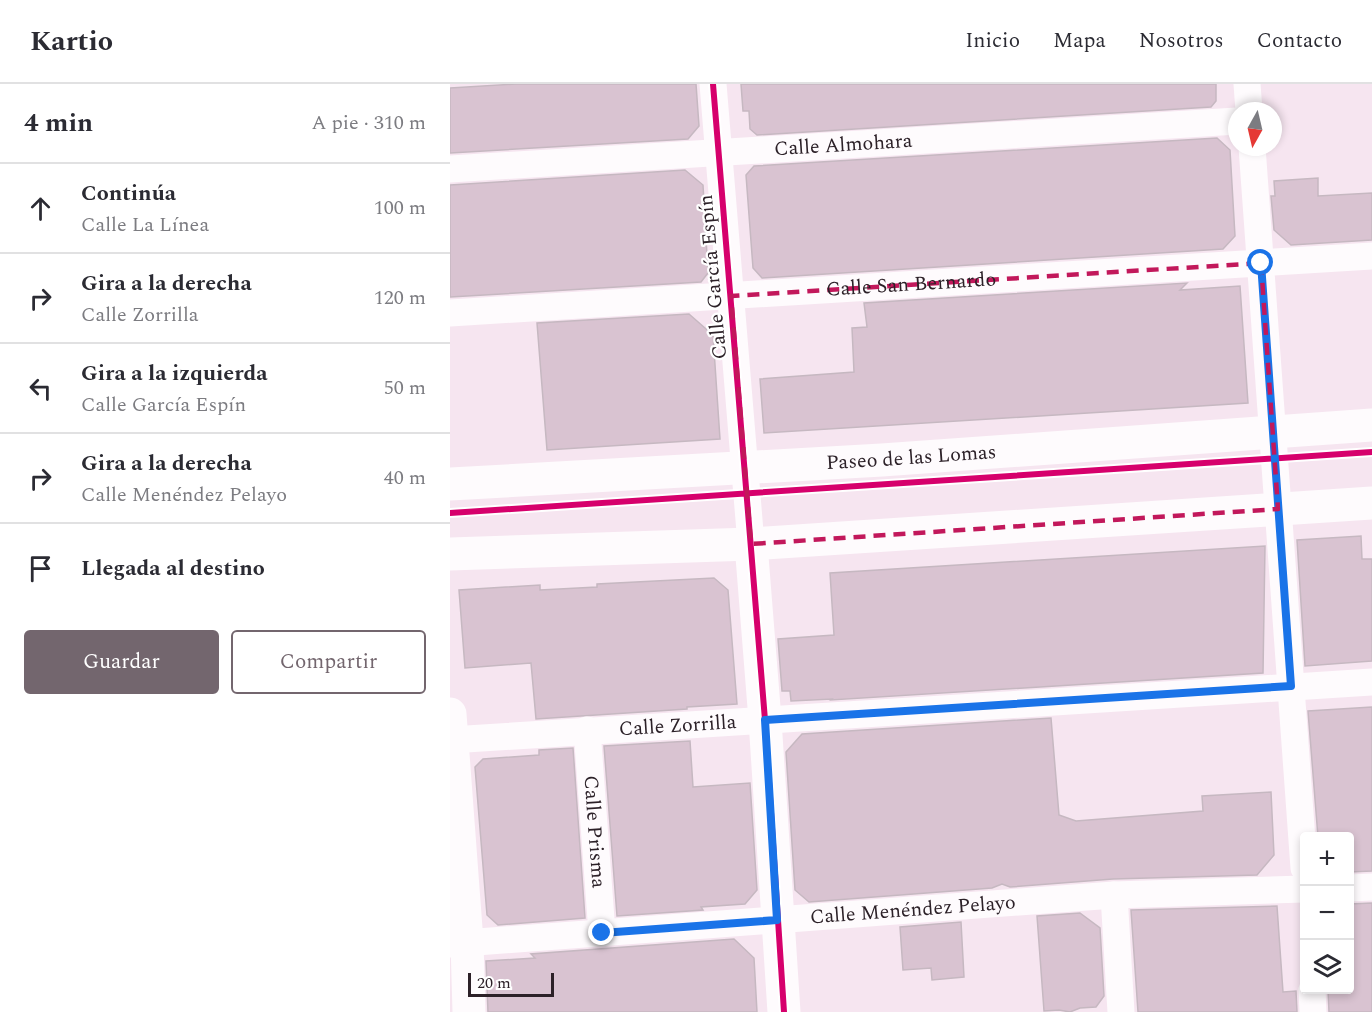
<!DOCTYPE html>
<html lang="es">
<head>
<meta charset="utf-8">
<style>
	body { margin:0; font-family:Spectral,serif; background:#f7f7f7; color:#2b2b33 }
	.controls { position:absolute; right:18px; bottom:18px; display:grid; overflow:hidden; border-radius:6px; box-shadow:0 3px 9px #0003 }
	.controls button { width:54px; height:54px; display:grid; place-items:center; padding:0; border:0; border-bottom:2px solid #e1e1e2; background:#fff; color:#2b2b33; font:30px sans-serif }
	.compass { position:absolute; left:778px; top:18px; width:54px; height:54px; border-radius:50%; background:#fff; box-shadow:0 3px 9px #0003; rotate:188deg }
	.scale { position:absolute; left:18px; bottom:15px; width:86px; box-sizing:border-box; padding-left:6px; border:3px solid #2c2128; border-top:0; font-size:16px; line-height:21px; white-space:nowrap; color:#2c2128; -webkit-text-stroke:4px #fff; paint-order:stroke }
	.stop { position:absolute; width:18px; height:18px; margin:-14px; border:4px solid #1a73e8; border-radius:50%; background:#fff }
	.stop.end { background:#1a73e8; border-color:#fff; box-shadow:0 2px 6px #0008 }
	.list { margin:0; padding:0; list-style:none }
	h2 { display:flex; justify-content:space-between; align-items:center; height:78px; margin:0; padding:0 24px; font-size:26px }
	h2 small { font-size:20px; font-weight:400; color:#7c7c81 }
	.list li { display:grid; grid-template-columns:39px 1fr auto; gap:18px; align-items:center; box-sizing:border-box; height:90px; padding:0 24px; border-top:2px solid #e1e1e2 }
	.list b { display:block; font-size:22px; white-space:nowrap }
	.list p { margin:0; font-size:20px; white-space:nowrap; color:#7c7c81 }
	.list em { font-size:20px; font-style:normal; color:#7c7c81 }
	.actions { display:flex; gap:12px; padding:18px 24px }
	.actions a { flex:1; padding:14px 0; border:2px solid #73666e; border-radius:6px; text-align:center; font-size:21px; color:#73666e }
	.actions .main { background:#73666e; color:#fff }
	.icon { flex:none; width:33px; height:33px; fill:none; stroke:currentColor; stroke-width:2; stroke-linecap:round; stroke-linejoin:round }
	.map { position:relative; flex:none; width:922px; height:928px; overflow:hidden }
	header { display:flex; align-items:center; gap:36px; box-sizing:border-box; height:84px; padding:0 30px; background:#fff; border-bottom:2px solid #e1e1e2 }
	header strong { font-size:28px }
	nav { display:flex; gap:33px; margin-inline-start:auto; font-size:21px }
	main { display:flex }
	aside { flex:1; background:#fff }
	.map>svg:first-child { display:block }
</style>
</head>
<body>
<header>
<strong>Kartio</strong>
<nav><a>Inicio</a><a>Mapa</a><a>Nosotros</a><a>Contacto</a></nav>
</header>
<main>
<aside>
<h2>4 min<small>A pie · 310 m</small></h2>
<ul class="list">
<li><svg class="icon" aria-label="ahead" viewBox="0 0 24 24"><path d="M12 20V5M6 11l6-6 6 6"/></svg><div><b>Continúa</b><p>Calle La Línea</p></div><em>100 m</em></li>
<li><svg class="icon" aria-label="right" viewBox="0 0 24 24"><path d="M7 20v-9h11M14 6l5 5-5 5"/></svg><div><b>Gira a la derecha</b><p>Calle Zorrilla</p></div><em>120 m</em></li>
<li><svg class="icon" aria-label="left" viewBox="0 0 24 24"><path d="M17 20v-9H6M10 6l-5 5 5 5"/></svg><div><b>Gira a la izquierda</b><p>Calle García Espín</p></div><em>50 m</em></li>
<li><svg class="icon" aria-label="right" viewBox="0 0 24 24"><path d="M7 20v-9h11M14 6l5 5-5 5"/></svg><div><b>Gira a la derecha</b><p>Calle Menéndez Pelayo</p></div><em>40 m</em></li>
<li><svg class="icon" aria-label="arrive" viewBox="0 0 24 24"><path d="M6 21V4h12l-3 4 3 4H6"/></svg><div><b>Llegada al destino</b></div></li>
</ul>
<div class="actions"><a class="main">Guardar</a><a>Compartir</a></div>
</aside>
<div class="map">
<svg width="922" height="928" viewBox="0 0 922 928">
	<rect width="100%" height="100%" fill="#f6e5f0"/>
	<!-- building -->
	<path fill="#d9c3d1" stroke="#c6b8c1" stroke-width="1.5" d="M66,0H246L249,42L238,55L0,69V4Z
		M291,0H766V17L761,23L307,51L300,45L299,27H293Z
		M767,54L780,66L785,152L773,165L312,194L303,184L296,91L304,82Z
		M235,86L253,101L258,189L251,198L0,213V101Z
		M868,94V112L922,109V156L841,161L824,146L821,112H825L824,97Z
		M737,199L730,206L790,202L798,319L314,349L310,295L404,288L402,244L417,243L414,219Z
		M239,230L263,251L270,355L97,366L87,239Z
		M911,452L912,475H922V577L855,582L847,456Z
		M815,462L813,589L381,616L382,615L341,617L340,607H332L328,555L384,551L380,489Z
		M264,494L278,506L287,620L237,623V625L86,635L81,579L15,584L9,506L90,501V506L147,503V500Z
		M922,623V787L900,788V753H868L858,627Z
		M601,634L609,731L626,737L753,727L752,712L821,708L824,771L807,791L663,795L560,803L552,800L542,804L359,818L345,806L336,668L352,650Z
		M240,657L243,703L300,699L307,806L295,820L251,823L253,826L167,832L154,662Z
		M123,664L135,834L48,841L37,831L25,683L33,675L89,671V666Z
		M922,819V928H879L878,906H900V820Z
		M827,822L833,908L846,907L847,928H688L681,826Z
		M630,829L650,844L654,912L646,923L630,924L620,928L609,926L594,927L587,832Z
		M511,838L514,893L482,896L481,884L453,886L450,843Z
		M284,855L304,874L307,928H38L36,877L85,874L81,870Z"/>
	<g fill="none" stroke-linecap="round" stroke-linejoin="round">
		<!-- minor -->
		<g stroke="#fefbfd" stroke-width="27">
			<path d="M263,0L301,460"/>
			<path d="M797,0L799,27"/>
			<path d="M802,63L854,784"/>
			<path id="s1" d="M0,85L787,37"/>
			<path id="s2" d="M0,229L922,172"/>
			<path id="s3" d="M137,646L152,849"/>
			<path id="s4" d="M0,656L922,598"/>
			<path d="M900,804L922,803"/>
			<path d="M664,811L671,928"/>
			<path id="s5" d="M0,860L664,811L854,805"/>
			<path d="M862,906L863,928"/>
		</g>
		<!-- tertiary -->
		<path stroke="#fefbfd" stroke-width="33" d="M301,460L315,636L334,928
			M0,630L17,858L19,928"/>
		<!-- secondary -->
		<g stroke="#fefbfd" stroke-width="33">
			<path id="s6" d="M0,400L432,376L922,341"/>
			<path d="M0,470L301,460L922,419"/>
		</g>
		<defs>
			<path id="cycleway" d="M263,0L315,636L334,928
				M0,429L922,368"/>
		</defs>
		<!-- cycleway casing -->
		<use href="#cycleway" stroke="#fff" stroke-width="10"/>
		<!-- cycleway -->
		<use href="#cycleway" stroke="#d6006c" stroke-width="6"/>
	</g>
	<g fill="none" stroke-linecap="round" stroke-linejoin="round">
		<!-- route -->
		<path stroke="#1a73e8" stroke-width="8" d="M152,849L327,836L315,636L841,602L811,179"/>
	</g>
	<!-- marked area -->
	<path fill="none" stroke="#c2185b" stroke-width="4.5" stroke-dasharray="12 8" stroke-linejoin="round" d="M811,179L828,425L301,460L281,212Z"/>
	<g text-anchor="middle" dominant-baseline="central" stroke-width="4.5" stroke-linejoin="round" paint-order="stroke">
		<!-- street labels -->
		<g font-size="20" fill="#2c2128" stroke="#fff">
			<text stroke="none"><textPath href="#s1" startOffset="394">Calle Almohara</textPath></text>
			<text transform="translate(263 193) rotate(-95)">Calle García Espín</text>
			<text stroke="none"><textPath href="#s2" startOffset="462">Calle San Bernardo</textPath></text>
			<text stroke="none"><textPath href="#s6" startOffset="462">Paseo de las Lomas</textPath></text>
			<text stroke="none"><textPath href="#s4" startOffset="228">Calle Zorrilla</textPath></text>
			<text stroke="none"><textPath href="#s3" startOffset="102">Calle Prisma</textPath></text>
			<text stroke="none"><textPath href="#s5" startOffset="464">Calle Menéndez Pelayo</textPath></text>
		</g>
	</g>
</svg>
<div class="controls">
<button>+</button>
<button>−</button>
<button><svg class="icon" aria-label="layers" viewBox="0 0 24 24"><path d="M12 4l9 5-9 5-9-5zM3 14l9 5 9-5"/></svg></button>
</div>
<svg class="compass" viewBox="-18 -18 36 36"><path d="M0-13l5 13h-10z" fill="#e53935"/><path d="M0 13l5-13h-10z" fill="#7c7c81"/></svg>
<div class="scale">20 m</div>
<div class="stop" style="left:811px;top:179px"></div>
<div class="stop end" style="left:152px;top:849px"></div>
</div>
</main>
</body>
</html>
